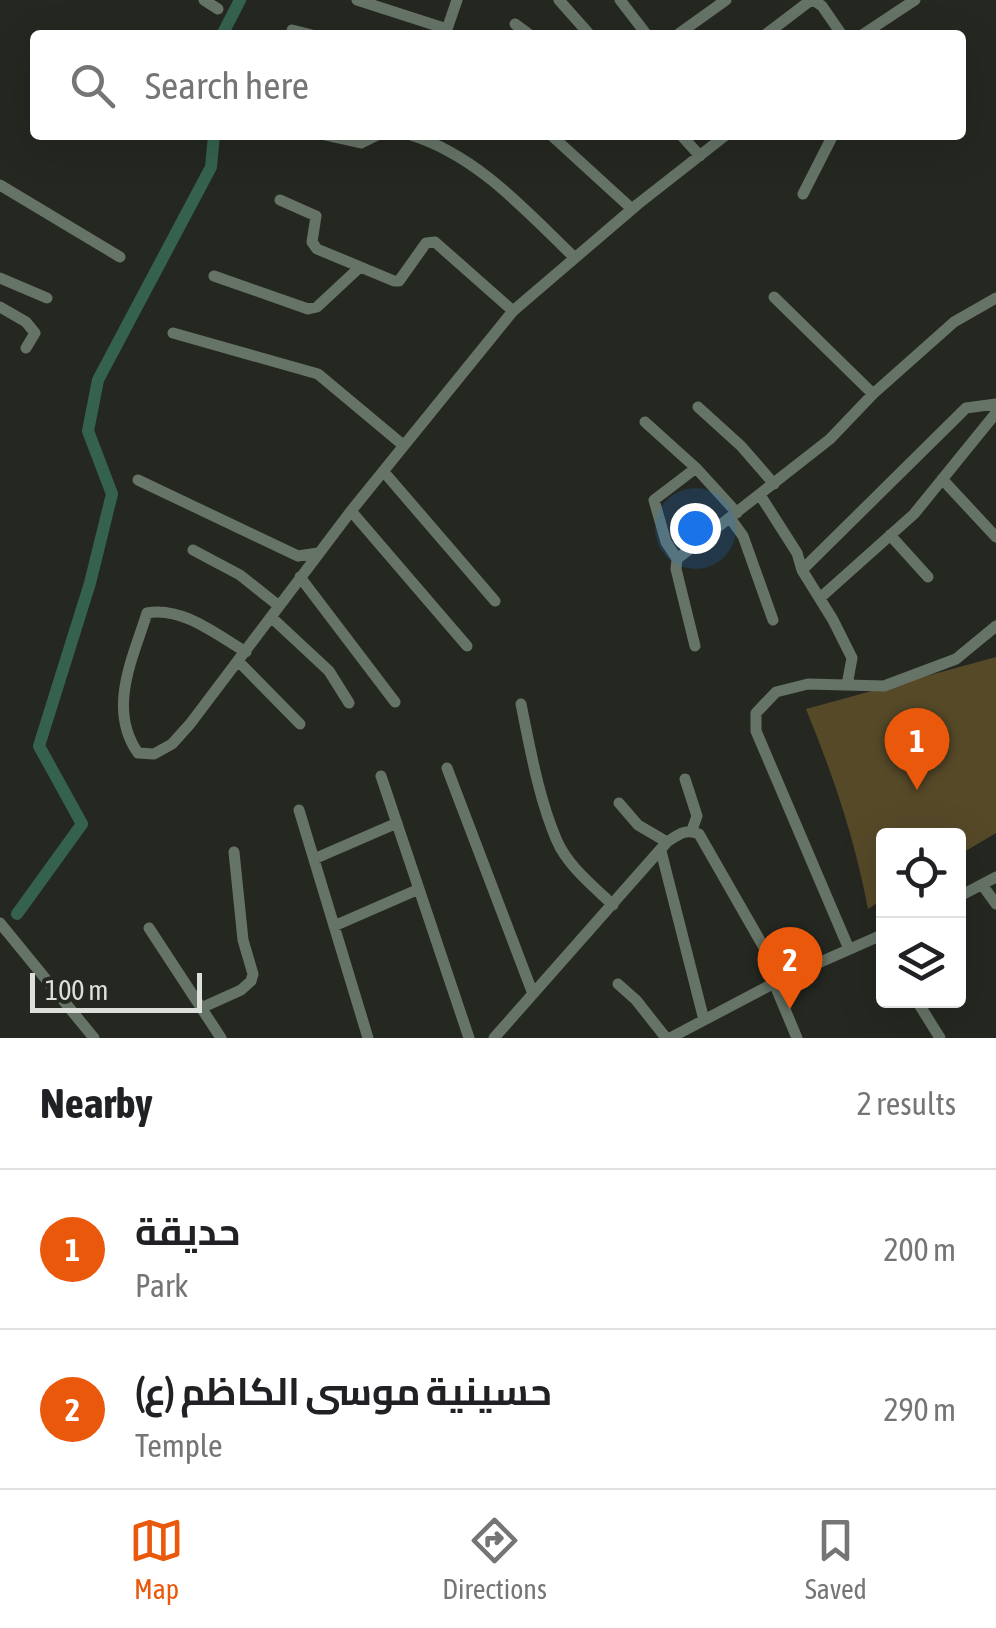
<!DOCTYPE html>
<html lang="en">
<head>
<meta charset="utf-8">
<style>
	body { margin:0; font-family:"Asap Condensed",Cairo,sans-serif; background:#f2f2f2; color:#202124 }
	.controls { position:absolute; right:30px; bottom:30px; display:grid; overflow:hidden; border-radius:10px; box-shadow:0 10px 40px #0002 }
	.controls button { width:90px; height:90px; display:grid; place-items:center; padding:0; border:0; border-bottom:2px solid #e0e0e0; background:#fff; color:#202124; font:50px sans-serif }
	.scale { position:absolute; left:30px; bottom:25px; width:172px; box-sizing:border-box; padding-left:10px; border:5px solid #dddfda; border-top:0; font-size:28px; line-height:35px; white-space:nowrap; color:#dddfda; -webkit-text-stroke:8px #252821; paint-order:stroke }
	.you { position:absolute; left:695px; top:528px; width:35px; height:35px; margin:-25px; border:8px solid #fff; border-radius:50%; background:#1a73e8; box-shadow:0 0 0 15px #1a73e833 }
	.badge { display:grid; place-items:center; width:65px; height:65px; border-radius:50%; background:#ea580c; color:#fff; font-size:32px; font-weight:700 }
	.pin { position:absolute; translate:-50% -82px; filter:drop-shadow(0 2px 5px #0008) }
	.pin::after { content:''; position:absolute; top:52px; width:35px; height:30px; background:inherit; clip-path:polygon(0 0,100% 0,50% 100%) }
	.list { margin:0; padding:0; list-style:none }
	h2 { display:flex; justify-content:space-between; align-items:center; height:130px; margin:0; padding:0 40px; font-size:42px }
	h2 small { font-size:32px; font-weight:400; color:#757577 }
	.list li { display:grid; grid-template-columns:65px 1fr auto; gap:30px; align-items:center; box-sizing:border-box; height:160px; padding:0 40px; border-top:2px solid #e0e0e0 }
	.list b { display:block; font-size:38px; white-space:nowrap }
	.list p { margin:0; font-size:32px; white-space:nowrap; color:#757577 }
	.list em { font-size:32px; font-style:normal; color:#757577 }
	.icon { flex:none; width:55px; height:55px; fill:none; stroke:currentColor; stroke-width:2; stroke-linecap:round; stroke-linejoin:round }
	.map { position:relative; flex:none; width:996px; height:1038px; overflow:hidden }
	.search { position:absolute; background:#fff; box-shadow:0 10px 40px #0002; left:30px; right:30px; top:30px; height:110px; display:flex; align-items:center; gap:25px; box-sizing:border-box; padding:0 35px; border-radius:10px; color:#757577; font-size:38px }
	.sheet { height:450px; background:#fff }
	nav { display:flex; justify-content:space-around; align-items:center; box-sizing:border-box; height:140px; border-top:2px solid #e0e0e0; background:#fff; font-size:28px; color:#757577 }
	nav a { display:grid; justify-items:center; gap:5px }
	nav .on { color:#ea580c }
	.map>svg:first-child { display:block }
</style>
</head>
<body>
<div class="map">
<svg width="996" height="1038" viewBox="0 0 996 1038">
	<rect width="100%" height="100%" fill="#252821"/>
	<!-- green -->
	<path fill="#554928" d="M996,657V833L959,855L958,836H884L883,899L868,909C855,839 833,775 806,709Z"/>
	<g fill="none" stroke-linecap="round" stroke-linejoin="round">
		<!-- canal -->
		<path stroke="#35624f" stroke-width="12" d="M222,35L240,0
			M17,914L82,824L39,746L90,583L112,494L88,431L98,380L211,167L214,135"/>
		<!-- minor -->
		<path stroke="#667467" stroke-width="11" d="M204,0L218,9
			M357,0L447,29
			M559,0L590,35
			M620,0L647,35
			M813,0L822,6L842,35
			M515,24L530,35
			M292,30L312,35
			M445,35L457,0
			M677,35L726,0
			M765,35L811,0
			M862,35L915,0
			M325,135L361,143L377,135
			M411,135C478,156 526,211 575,258
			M551,135L632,209
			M681,135L700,156
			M0,185L120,257
			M803,194L833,135
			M280,200L316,216L312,242L317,249L394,281H399L426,243L435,242L513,311
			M214,276L308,309L317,307L360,267
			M0,278L47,298
			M774,297L873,394
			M0,307L26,322L35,333L26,348
			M173,333L318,374L403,445
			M698,407L741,446L774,484
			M645,422L696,468L737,513
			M384,472L495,601
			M942,479L996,537
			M138,480L298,556L318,553
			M760,495L797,553L802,570L833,620L852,658L847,685
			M351,511L467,646
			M730,518L743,536L773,620
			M890,535L928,577
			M193,550L240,575L279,606
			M677,559L666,542L654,500L696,468
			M802,570L966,408L996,404
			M300,577L395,702
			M820,598L914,514L996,413
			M271,617L329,671L349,703
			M695,646L676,569L677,559L830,439L873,394L954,322L996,298
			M246,652C217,635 182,606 147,613C133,658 107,709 138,753L154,754L172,744L190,724L351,511L513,311L638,204L726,135
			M239,662L300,724
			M521,704C530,748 539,800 557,841C568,866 593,886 613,905
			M447,768L533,994
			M381,776L469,1038
			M685,779L697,816L692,830
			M619,803L638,825L667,842
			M299,810L368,1038
			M661,851L704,1020
			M314,859L397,823
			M983,886L996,904
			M958,897L996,877
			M0,923L94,1038
			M334,926L419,889
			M149,928L221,1038
			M849,949L756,731V713L776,692L808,684L884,686L956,659L996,626
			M774,983L797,1038
			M618,984L636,1000L666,1038
			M917,1001L940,1038
			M201,1008L241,990L251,981L253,974L243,940L234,852
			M494,1038L667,842C678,835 686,828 699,834L782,979
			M670,1038L782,979L884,934"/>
	</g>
</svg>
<div class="controls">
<button><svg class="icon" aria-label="locate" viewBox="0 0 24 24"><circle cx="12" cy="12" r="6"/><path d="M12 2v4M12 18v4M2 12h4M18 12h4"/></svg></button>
<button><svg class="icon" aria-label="layers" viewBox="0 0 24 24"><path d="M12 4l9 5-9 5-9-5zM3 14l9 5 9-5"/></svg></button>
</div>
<div class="scale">100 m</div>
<div class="you"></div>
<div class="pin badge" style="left:917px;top:790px">1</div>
<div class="pin badge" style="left:790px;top:1009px">2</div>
<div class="search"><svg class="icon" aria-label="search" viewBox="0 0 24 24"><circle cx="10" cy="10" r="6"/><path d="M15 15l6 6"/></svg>Search here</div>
</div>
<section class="sheet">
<h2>Nearby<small>2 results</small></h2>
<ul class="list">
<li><span class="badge">1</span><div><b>حديقة</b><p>Park</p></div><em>200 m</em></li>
<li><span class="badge">2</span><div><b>حسينية موسى الكاظم (ع)</b><p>Temple</p></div><em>290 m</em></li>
</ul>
</section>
<nav>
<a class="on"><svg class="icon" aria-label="map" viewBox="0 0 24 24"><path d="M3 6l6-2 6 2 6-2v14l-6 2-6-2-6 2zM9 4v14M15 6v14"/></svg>Map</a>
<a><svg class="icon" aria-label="directions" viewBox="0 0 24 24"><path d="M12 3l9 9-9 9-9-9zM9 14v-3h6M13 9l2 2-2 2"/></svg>Directions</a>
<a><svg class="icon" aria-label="saved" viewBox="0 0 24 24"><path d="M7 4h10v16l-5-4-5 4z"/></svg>Saved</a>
</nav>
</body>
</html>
